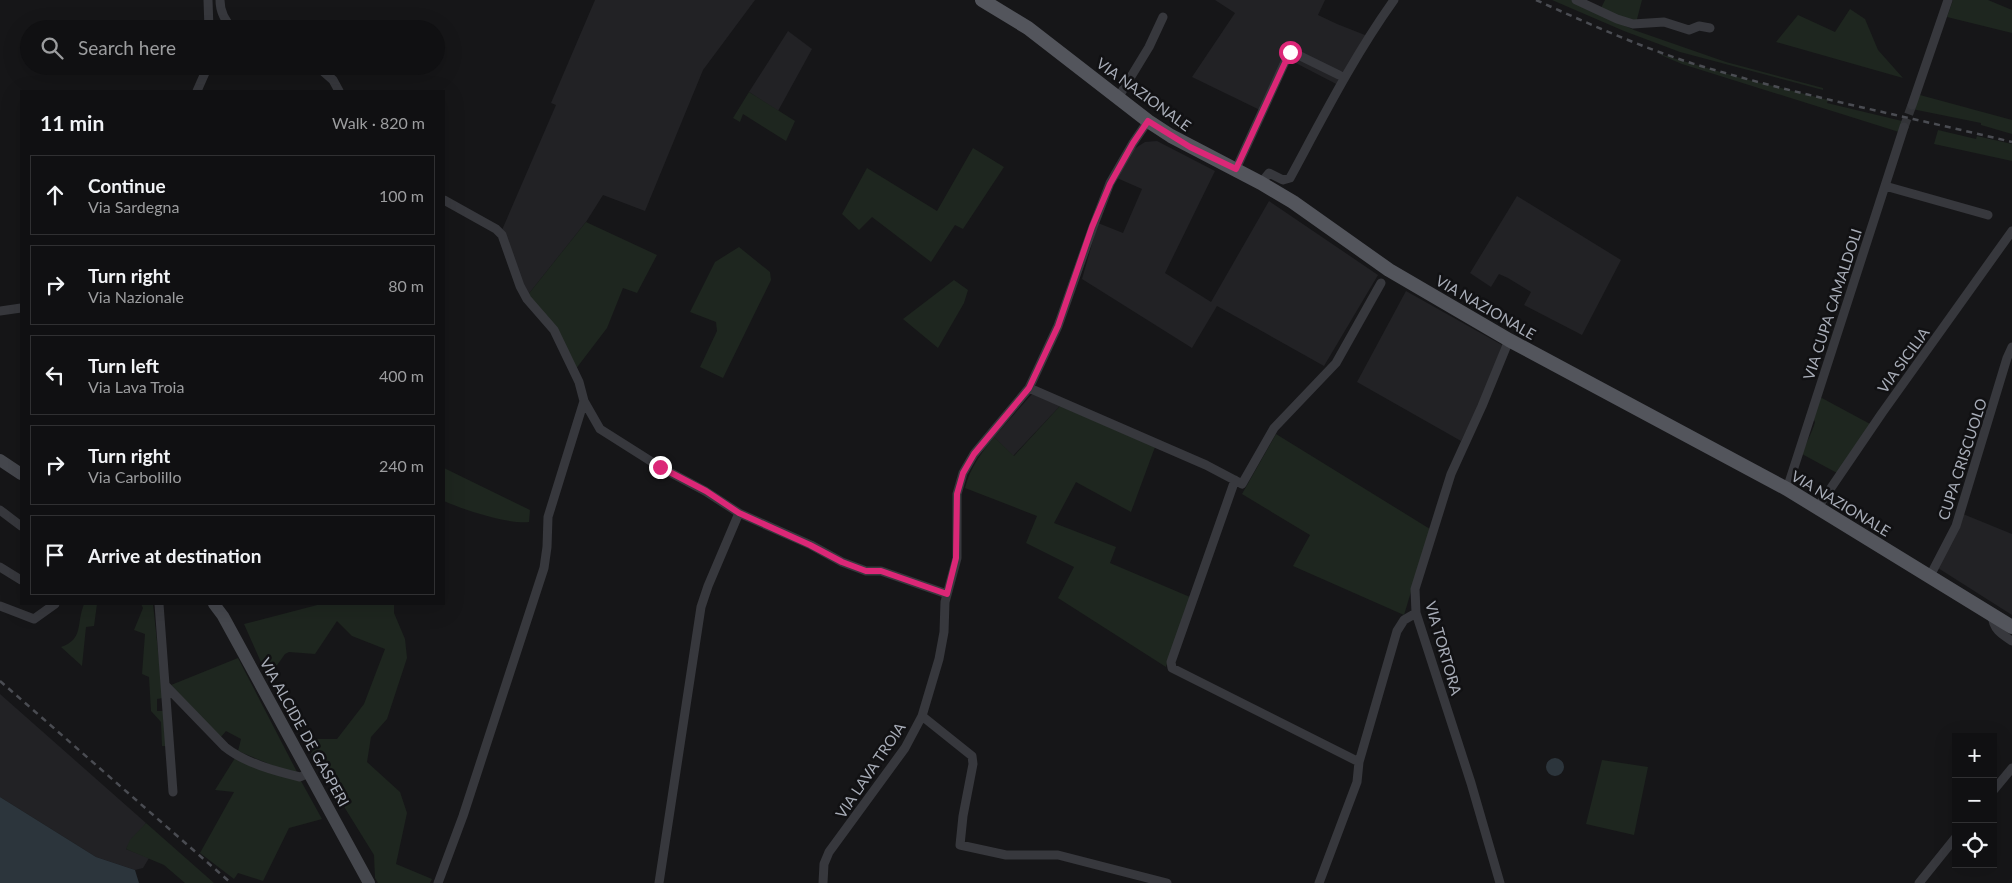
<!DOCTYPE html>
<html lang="en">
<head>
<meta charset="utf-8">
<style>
	body { margin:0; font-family:Lato,sans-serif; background:#1e1e20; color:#f1f3f6 }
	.controls { position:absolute; right:15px; bottom:15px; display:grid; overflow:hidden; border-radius:0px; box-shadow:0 5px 20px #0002 }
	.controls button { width:45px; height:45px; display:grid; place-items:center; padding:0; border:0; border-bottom:1px solid #303032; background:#101012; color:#f1f3f6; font:25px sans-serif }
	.stop { position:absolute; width:15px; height:15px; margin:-11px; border:4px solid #db2777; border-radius:50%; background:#fff }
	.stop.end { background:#db2777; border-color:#fff; box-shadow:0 1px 5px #0008 }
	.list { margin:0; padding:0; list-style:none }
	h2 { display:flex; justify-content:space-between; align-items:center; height:65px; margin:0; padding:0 20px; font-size:21px }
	h2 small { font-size:16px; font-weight:400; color:#9c9d9f }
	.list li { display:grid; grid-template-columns:32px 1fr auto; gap:15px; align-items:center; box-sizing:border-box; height:80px; margin:0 10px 10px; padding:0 10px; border:1px solid #303032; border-radius:0px }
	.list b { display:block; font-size:19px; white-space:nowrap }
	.list p { margin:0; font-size:16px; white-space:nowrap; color:#9c9d9f }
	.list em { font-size:16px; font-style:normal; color:#9c9d9f }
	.icon { flex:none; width:28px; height:28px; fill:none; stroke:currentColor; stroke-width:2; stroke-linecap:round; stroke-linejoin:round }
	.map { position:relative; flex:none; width:2012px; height:883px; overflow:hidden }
	.search { position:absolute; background:#101012; box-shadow:0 5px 20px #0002; left:20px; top:20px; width:425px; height:55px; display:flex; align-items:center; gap:12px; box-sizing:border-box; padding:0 18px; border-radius:28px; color:#9c9d9f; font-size:19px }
	.panel { position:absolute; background:#101012; box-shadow:0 5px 20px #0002; left:20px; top:90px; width:425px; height:515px; border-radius:0px }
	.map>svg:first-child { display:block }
</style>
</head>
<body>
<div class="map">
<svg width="2012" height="883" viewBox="0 0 2012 883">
	<rect width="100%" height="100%" fill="#161618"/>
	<!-- built -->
	<path fill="#222225" d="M595,0H755L703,70L645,211L603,195L586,222L527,296L502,230L556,105L551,103Z
		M1215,0H1325L1318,15L1337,24L1370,37L1342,87L1290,60L1262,111L1192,77L1235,13Z
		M788,31L812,49L778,111L749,92Z
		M1157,141L1215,171L1165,273L1211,302L1269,201L1378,275L1324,366L1217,306L1192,348L1082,279L1098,223L1123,233L1142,189L1117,178L1134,149L1145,142Z
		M1517,196L1621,260L1582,335L1524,305L1531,292L1508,278L1499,274L1491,287L1470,273Z
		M1406,291L1502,345L1483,397L1461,441L1357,382Z
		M1032,394L1060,406L1013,456L994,437Z
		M1963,514L2012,534V615L1938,568Z
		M0,694L146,823L126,849L149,858L143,868L135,870L96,857L0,797Z"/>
	<!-- green -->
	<path fill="#1e261f" d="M1552,0H1571L1634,30L1726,62L1823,88V90L1680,52L1624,31Z
		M1605,0H1642L1636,23L1600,10Z
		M1953,0H1988L2012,10V33L1947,17Z
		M1850,9L1865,19L1878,50L1903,78L1776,42L1798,15L1835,32Z
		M1656,53L1741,78L1828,100L1827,103L1902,121L1899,132L1682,64Z
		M749,92L795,121L786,141L743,114L740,122L733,118Z
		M1920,95L2012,120V134L1981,125V123L1912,109Z
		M1938,130L1976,139L1977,136L2012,144V161L1934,144Z
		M973,148L1004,167L963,229L955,225L931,262L872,217L859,230L842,214L867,168L937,211Z
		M586,222L657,255L637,293L623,288L607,328L575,370L527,296Z
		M739,247L770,272L771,280L723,378L700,367L717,331L716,322L690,312L715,262Z
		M954,280L968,290L964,303L938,348L903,319Z
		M1820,397L1872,425L1837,473L1802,454C1805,443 1812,434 1815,422L1813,418Z
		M1060,406L1155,447L1131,512L1076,482L1054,523L1116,547L1110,563L1190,597L1166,667L1058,598L1074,567L1026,543L1037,516L965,488C970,468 981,453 994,437L1014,456Z
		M1276,434L1430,529L1404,615L1293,566L1310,535L1242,494Z
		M444,468L530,510L529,522C507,524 464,510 444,501Z
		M84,604H97L94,626L86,627L82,666L61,647C84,639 76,624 84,604Z
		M141,604H153L163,698L157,699V711H163L166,746H162L161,722L151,711L149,677L142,674L145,634L134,630L143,608Z
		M321,604H394V613L405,639L407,658L387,719L371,737L367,762L400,792L407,813L396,864L432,879L430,883H378L375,878L374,855L304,742L315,739H337L364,704L385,649L352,636L337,621L315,654L289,652L285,654L268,678L244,624Z
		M238,658L297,772L281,769L238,751L241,739L226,731L220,738L171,685Z
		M235,758L301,781L322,819L289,828L263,881L238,873L234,879L200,853L234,792L215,790Z
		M1602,760L1648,767L1634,835L1586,824Z
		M146,823L214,883H185L164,865L126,849L130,840Z"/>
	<!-- water -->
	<path fill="#2c353c" d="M1546 767a9 9 0 1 1 18 0a9 9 0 1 1-18 0Z
		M0,797L96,857L135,870L139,883H0Z"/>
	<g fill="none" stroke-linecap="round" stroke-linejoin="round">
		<!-- street-tunnel -->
		<path stroke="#333438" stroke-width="9" stroke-dasharray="9 4.5" stroke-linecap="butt" d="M1904,127L1912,105"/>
		<!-- street -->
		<path stroke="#37383d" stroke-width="9" d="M208,0L209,29
			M220,0C220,11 225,21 233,29
			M1576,0L1617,19L1633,24L1664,22L1689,30L1699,26L1710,28
			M317,66L333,80L339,91
			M197,91L208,66
			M1118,98L1149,47L1163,17
			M1912,105L1948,0
			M1236,169L1290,51L1339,75
			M1261,183L1269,173L1283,180L1290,178C1323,117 1354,56 1394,0
			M1885,186L1988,215
			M444,200L496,229L502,235L520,286L527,299L554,330L579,382L584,401L600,429L660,467L705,491L739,513L811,545L842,562L866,571H881L947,594
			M0,311L21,308
			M1029,388L1206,465L1242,484L1274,428L1336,363L1381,283
			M1235,480L1171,662L1172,668L1359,762
			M1787,489L1904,127
			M1818,507L1882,413L2012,231
			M0,510L21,526
			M0,567L21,580
			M1930,576L1956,526L2007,358L2012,347
			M159,604L173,792
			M0,606L34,619L55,604
			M1992,615C1993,629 2001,634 2012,641
			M165,685L225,747C245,763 275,771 300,777L309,773
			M922,716L972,756L973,764L963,816L960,845L1006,855H1058L1167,883
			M1993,791L2012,768
			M438,883L463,816L544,568L547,547L548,517L584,401
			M659,883L701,607L708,586L739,513
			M823,883L824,864L829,852L905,748L922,716L939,659L944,632L945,602L957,558V494L963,473L974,454L1029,388L1058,326L1093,227L1110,183L1133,143L1148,121
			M1319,883L1357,782L1359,762L1397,631L1404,620L1416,613
			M1500,883L1471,783L1416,613L1415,589L1451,474L1482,406L1509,340
			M1919,883L1956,837"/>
		<!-- secondary -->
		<path stroke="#45474d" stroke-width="12" d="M0,460L21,474
			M214,604L223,616L369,883"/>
		<!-- primary -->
		<path stroke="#53555c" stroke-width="14" d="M982,0L1028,28L1148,121L1171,136L1261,183L1293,202L1389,270L1509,340L1787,489L2012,627"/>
		<!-- rail -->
		<path stroke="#4a4c52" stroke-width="2.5" stroke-dasharray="6 5" stroke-linecap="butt" d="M1536,0C1587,23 1638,46 1691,63C1796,95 1905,116 2012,142
			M0,681L231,883"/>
	</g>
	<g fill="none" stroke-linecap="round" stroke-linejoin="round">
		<!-- route -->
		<path stroke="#db2777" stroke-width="6" d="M660,467L706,491L739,513L810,545L842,562L866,571H881L947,594L956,558L957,494L963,473L974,454L1029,388L1058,326L1092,227L1110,184L1133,143L1148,121L1190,147L1236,169L1290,52"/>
	</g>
	<g text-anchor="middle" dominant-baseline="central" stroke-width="5" stroke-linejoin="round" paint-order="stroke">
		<!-- street labels -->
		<g font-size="15" fill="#a8adb8" stroke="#111113">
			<text transform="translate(1144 94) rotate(36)">VIA NAZIONALE</text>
			<text transform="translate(1832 304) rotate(-72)">VIA CUPA CAMALDOLI</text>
			<text transform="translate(1486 307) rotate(30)">VIA NAZIONALE</text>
			<text transform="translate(1903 360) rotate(-54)">VIA SICILIA</text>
			<text transform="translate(1962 459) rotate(-72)">CUPA CRISCUOLO</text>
			<text transform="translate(1841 503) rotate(31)">VIA NAZIONALE</text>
			<text transform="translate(1444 648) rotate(74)">VIA TORTORA</text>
			<text transform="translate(305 732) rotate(61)">VIA ALCIDE DE GASPERI</text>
			<text transform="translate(870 770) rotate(-56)">VIA LAVA TROIA</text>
		</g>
	</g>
</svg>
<div class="controls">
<button>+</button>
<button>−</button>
<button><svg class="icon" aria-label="locate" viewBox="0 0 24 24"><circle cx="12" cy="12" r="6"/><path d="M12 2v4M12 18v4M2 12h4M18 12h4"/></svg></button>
</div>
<div class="stop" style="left:1290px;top:52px"></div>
<div class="stop end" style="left:660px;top:467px"></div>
<div class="search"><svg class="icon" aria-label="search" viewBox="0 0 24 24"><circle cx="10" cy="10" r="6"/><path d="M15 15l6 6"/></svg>Search here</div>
<section class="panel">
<h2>11 min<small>Walk · 820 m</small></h2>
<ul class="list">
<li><svg class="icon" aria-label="ahead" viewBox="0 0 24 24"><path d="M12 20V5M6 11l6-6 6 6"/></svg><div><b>Continue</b><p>Via Sardegna</p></div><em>100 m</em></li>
<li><svg class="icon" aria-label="right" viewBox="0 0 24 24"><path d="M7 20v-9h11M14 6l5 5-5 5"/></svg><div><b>Turn right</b><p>Via Nazionale</p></div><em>80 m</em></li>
<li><svg class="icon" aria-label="left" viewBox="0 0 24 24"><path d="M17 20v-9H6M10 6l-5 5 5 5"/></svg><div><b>Turn left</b><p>Via Lava Troia</p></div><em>400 m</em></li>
<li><svg class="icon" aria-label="right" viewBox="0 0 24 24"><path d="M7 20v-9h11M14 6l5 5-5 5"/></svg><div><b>Turn right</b><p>Via Carbolillo</p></div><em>240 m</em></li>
<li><svg class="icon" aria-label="arrive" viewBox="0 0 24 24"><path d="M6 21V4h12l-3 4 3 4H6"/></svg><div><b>Arrive at destination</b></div></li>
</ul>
</section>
</div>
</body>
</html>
